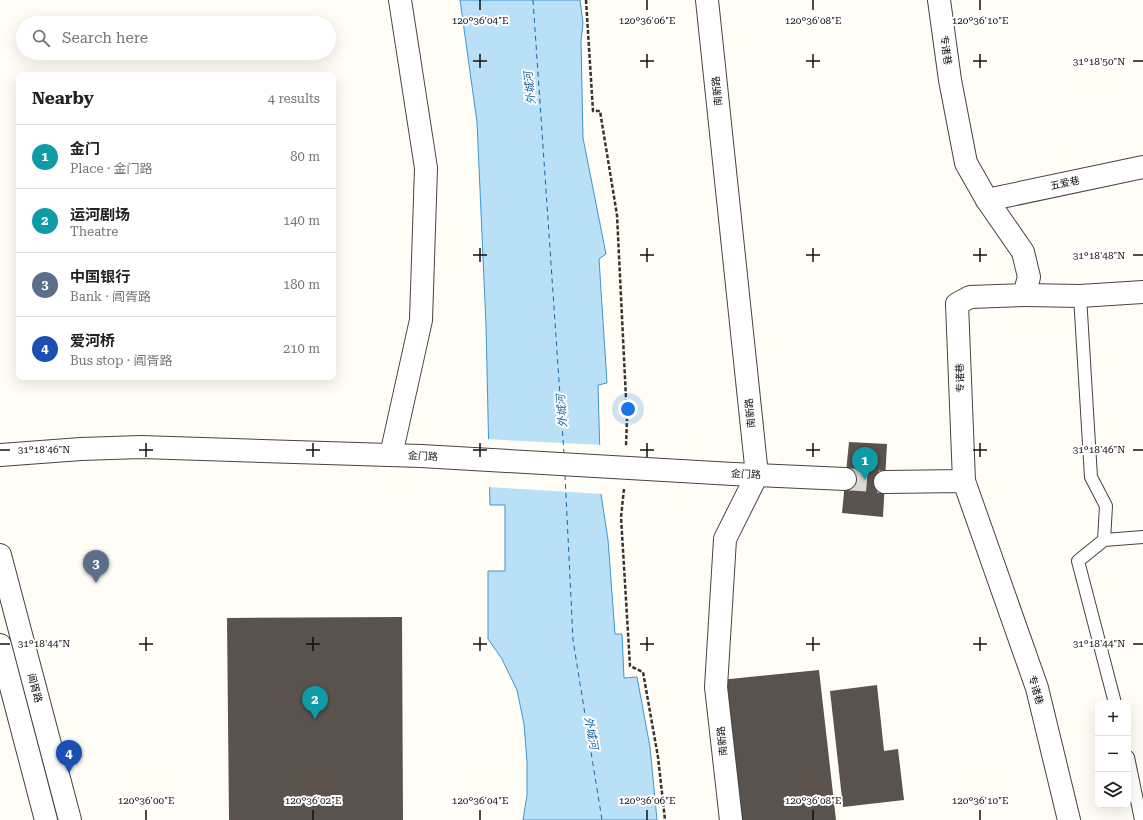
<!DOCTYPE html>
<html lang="en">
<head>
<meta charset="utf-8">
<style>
	body { margin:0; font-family:"Roboto Serif","Noto Sans SC",serif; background:#f6f6f6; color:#222 }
	.controls { position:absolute; right:12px; bottom:12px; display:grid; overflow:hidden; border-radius:8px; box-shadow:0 4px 16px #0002 }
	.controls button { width:36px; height:36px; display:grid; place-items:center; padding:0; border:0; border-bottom:1px solid #e0e0e0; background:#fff; color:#222; font:20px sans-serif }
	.you { position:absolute; left:628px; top:409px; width:14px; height:14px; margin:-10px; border:3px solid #fff; border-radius:50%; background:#1a73e8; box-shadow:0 0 0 6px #1a73e833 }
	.badge { display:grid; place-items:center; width:26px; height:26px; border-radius:50%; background:#ea580c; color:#fff; font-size:13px; font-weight:700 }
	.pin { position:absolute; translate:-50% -33px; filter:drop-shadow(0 1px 2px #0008) }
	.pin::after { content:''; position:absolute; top:21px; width:14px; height:12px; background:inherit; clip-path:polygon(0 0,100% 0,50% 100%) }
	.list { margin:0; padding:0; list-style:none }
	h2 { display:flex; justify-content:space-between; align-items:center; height:52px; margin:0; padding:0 16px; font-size:17px }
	h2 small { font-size:13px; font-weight:400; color:#767676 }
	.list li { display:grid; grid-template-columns:26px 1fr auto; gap:12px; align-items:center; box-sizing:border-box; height:64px; padding:0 16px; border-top:1px solid #e0e0e0 }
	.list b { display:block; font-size:15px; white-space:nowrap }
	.list p { margin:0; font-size:13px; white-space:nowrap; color:#767676 }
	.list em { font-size:13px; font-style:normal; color:#767676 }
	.icon { flex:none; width:22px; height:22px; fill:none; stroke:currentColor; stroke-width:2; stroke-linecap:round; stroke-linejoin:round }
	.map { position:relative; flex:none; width:1143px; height:820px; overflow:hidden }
	.search { position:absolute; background:#fff; box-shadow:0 4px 16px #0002; left:16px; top:16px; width:320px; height:44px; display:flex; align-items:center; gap:10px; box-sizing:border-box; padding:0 14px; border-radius:22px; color:#767676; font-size:15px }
	.panel { position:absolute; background:#fff; box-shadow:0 4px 16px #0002; left:16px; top:72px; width:320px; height:308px; border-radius:8px }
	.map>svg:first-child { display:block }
</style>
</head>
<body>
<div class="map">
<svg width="1143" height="820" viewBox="0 0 1143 820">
	<rect width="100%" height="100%" fill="#fffdf5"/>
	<!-- water -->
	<path fill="#b9e0f7" stroke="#3f96cf" d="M460,0H580L583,23L581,41L583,138L606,254L599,259L607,383L598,385L601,494L608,540L615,634H622L624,678L637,677L650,747L657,820H523L527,795V761L524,724L517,690L502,659L488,639V571H505V505H490L486,325L477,122Z"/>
	<!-- pier -->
	<path fill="#fffdf5" d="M486,439L602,445L603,494L488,487Z"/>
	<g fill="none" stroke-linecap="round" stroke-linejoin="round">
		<!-- ferry -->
		<path stroke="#1768a6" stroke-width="1" stroke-dasharray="5 4" stroke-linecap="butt" d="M533,0L564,454
			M565,475L573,640L602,820"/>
	</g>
	<!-- building -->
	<path fill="#5a524d" d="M849,442L887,444L883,517L842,513Z
		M402,617L403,820H229L227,618Z
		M819,670L836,820H737L720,680Z
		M877,685L884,751L898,749L904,800L843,807L830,691Z"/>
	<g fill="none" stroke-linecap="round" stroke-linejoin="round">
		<!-- tertiary-tunnel -->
		<path stroke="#dbdad3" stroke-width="22" stroke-dasharray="22 11" stroke-linecap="butt" d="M845,479L885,482"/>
		<defs>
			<path id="service" d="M1080,296L1091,477L1106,506L1104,540
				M1115,703L1078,561L1104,540L1143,537
				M1128,757L1141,820"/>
			<path id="minor" d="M707,0L757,475L725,539L716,687L731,820
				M987,200L1143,167
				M1024,295L1080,296L1143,292
				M391,455L421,320L426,168L400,0"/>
			<path id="tertiary" d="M939,0L950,80L966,163L987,200L1023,252L1029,277L1024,295L970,297L957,304L964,481L1037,688L1069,820
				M0,455L81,449L141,447L421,456
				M733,474L845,479
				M885,482L964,481
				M0,555L70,820
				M0,645L46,820"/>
		</defs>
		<!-- service casing -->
		<use href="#service" stroke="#444" stroke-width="14"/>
		<!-- minor casing -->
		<use href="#minor" stroke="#444" stroke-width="24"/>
		<!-- tertiary casing -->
		<use href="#tertiary" stroke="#444" stroke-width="24"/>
		<!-- path -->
		<path stroke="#333" stroke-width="2.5" stroke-dasharray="4 2" stroke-linecap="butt" d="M586,0L593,111H600L617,215L627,419L626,446
			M624,489L621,517L630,666L643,672L658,757L665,820"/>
		<!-- service -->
		<use href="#service" stroke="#fff" stroke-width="12"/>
		<!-- minor -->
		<use href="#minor" stroke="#fff" stroke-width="22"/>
		<!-- tertiary -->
		<use href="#tertiary" stroke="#fff" stroke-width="22"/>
		<defs>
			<path id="tertiary-bridge" d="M421,456L733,474"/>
		</defs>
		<!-- tertiary-bridge casing -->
		<use href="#tertiary-bridge" stroke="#444" stroke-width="24" stroke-linecap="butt"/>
		<!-- tertiary-bridge -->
		<use href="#tertiary-bridge" stroke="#fff" stroke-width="22"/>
	</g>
	<!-- ticks -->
	<path fill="none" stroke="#111" stroke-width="1.5" d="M480,0V10M647,0V10M813,0V10M980,0V10M480,54V68M647,54V68M813,54V68M980,54V68M473,61H487M640,61H654M806,61H820M973,61H987M1133,61H1143M480,248V262M647,248V262M813,248V262M980,248V262M473,255H487M640,255H654M806,255H820M973,255H987M1133,255H1143M146,443V457M313,443V457M480,443V457M647,443V457M813,443V457M980,443V457M0,450H10M139,450H153M306,450H320M473,450H487M640,450H654M806,450H820M973,450H987M1133,450H1143M146,637V651M313,637V651M480,637V651M647,637V651M813,637V651M980,637V651M0,644H10M139,644H153M306,644H320M473,644H487M640,644H654M806,644H820M973,644H987M1133,644H1143M146,810V820M313,810V820M480,810V820M647,810V820M813,810V820M980,810V820"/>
	<g text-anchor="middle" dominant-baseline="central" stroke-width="4" stroke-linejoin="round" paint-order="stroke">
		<!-- street labels -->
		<g font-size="10" fill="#111" stroke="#fff">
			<text transform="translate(946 50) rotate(82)">专诸巷</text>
			<text transform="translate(717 91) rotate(-96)">南新路</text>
			<text transform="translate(1065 183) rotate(-12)">五爱巷</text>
			<text transform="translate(960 378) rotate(-92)">专诸巷</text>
			<text transform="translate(750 413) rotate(-96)">南新路</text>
			<text transform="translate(423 456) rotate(3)">金门路</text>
			<text transform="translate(746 474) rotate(3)">金门路</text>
			<text transform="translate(35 688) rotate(75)">阊胥路</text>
			<text transform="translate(1036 690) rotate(74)">专诸巷</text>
			<text transform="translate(722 741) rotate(-96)">南新路</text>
		</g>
		<!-- water labels -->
		<g font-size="11" font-style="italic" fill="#1768a6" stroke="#fff">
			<text transform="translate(530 88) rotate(-96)">外城河</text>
			<text transform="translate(562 411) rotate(-94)">外城河</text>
			<text transform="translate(591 733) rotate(79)">外城河</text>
		</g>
	</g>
	<g font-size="10" text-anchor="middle" fill="#111" stroke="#fff" stroke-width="4" stroke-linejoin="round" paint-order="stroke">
		<text x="480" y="24">120°36'04"E</text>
		<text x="647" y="24">120°36'06"E</text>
		<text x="813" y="24">120°36'08"E</text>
		<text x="980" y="24">120°36'10"E</text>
		<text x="1099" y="65">31°18'50"N</text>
		<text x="1099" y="259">31°18'48"N</text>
		<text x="44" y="453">31°18'46"N</text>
		<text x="1099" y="453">31°18'46"N</text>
		<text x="44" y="647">31°18'44"N</text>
		<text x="1099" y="647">31°18'44"N</text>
		<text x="146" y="804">120°36'00"E</text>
		<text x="313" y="804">120°36'02"E</text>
		<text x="480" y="804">120°36'04"E</text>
		<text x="647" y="804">120°36'06"E</text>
		<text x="813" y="804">120°36'08"E</text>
		<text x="980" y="804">120°36'10"E</text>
	</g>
</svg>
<div class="controls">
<button>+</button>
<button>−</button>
<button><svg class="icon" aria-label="layers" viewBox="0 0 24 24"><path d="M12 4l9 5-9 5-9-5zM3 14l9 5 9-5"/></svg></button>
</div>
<div class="you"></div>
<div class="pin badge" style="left:865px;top:480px;background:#0f9aa8">1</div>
<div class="pin badge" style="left:315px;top:719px;background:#0f9aa8">2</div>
<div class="pin badge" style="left:96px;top:583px;background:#5c6f8a">3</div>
<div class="pin badge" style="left:69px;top:773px;background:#1a4fb4">4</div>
<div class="search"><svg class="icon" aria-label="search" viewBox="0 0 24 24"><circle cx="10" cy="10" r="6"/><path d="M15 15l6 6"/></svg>Search here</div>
<section class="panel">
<h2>Nearby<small>4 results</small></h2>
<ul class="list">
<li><span class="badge" style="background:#0f9aa8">1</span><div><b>金门</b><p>Place · 金门路</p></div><em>80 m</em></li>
<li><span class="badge" style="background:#0f9aa8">2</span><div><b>运河剧场</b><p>Theatre</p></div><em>140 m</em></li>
<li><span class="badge" style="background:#5c6f8a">3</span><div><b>中国银行</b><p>Bank · 阊胥路</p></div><em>180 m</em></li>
<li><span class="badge" style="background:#1a4fb4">4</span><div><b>爱河桥</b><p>Bus stop · 阊胥路</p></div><em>210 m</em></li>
</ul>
</section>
</div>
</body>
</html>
